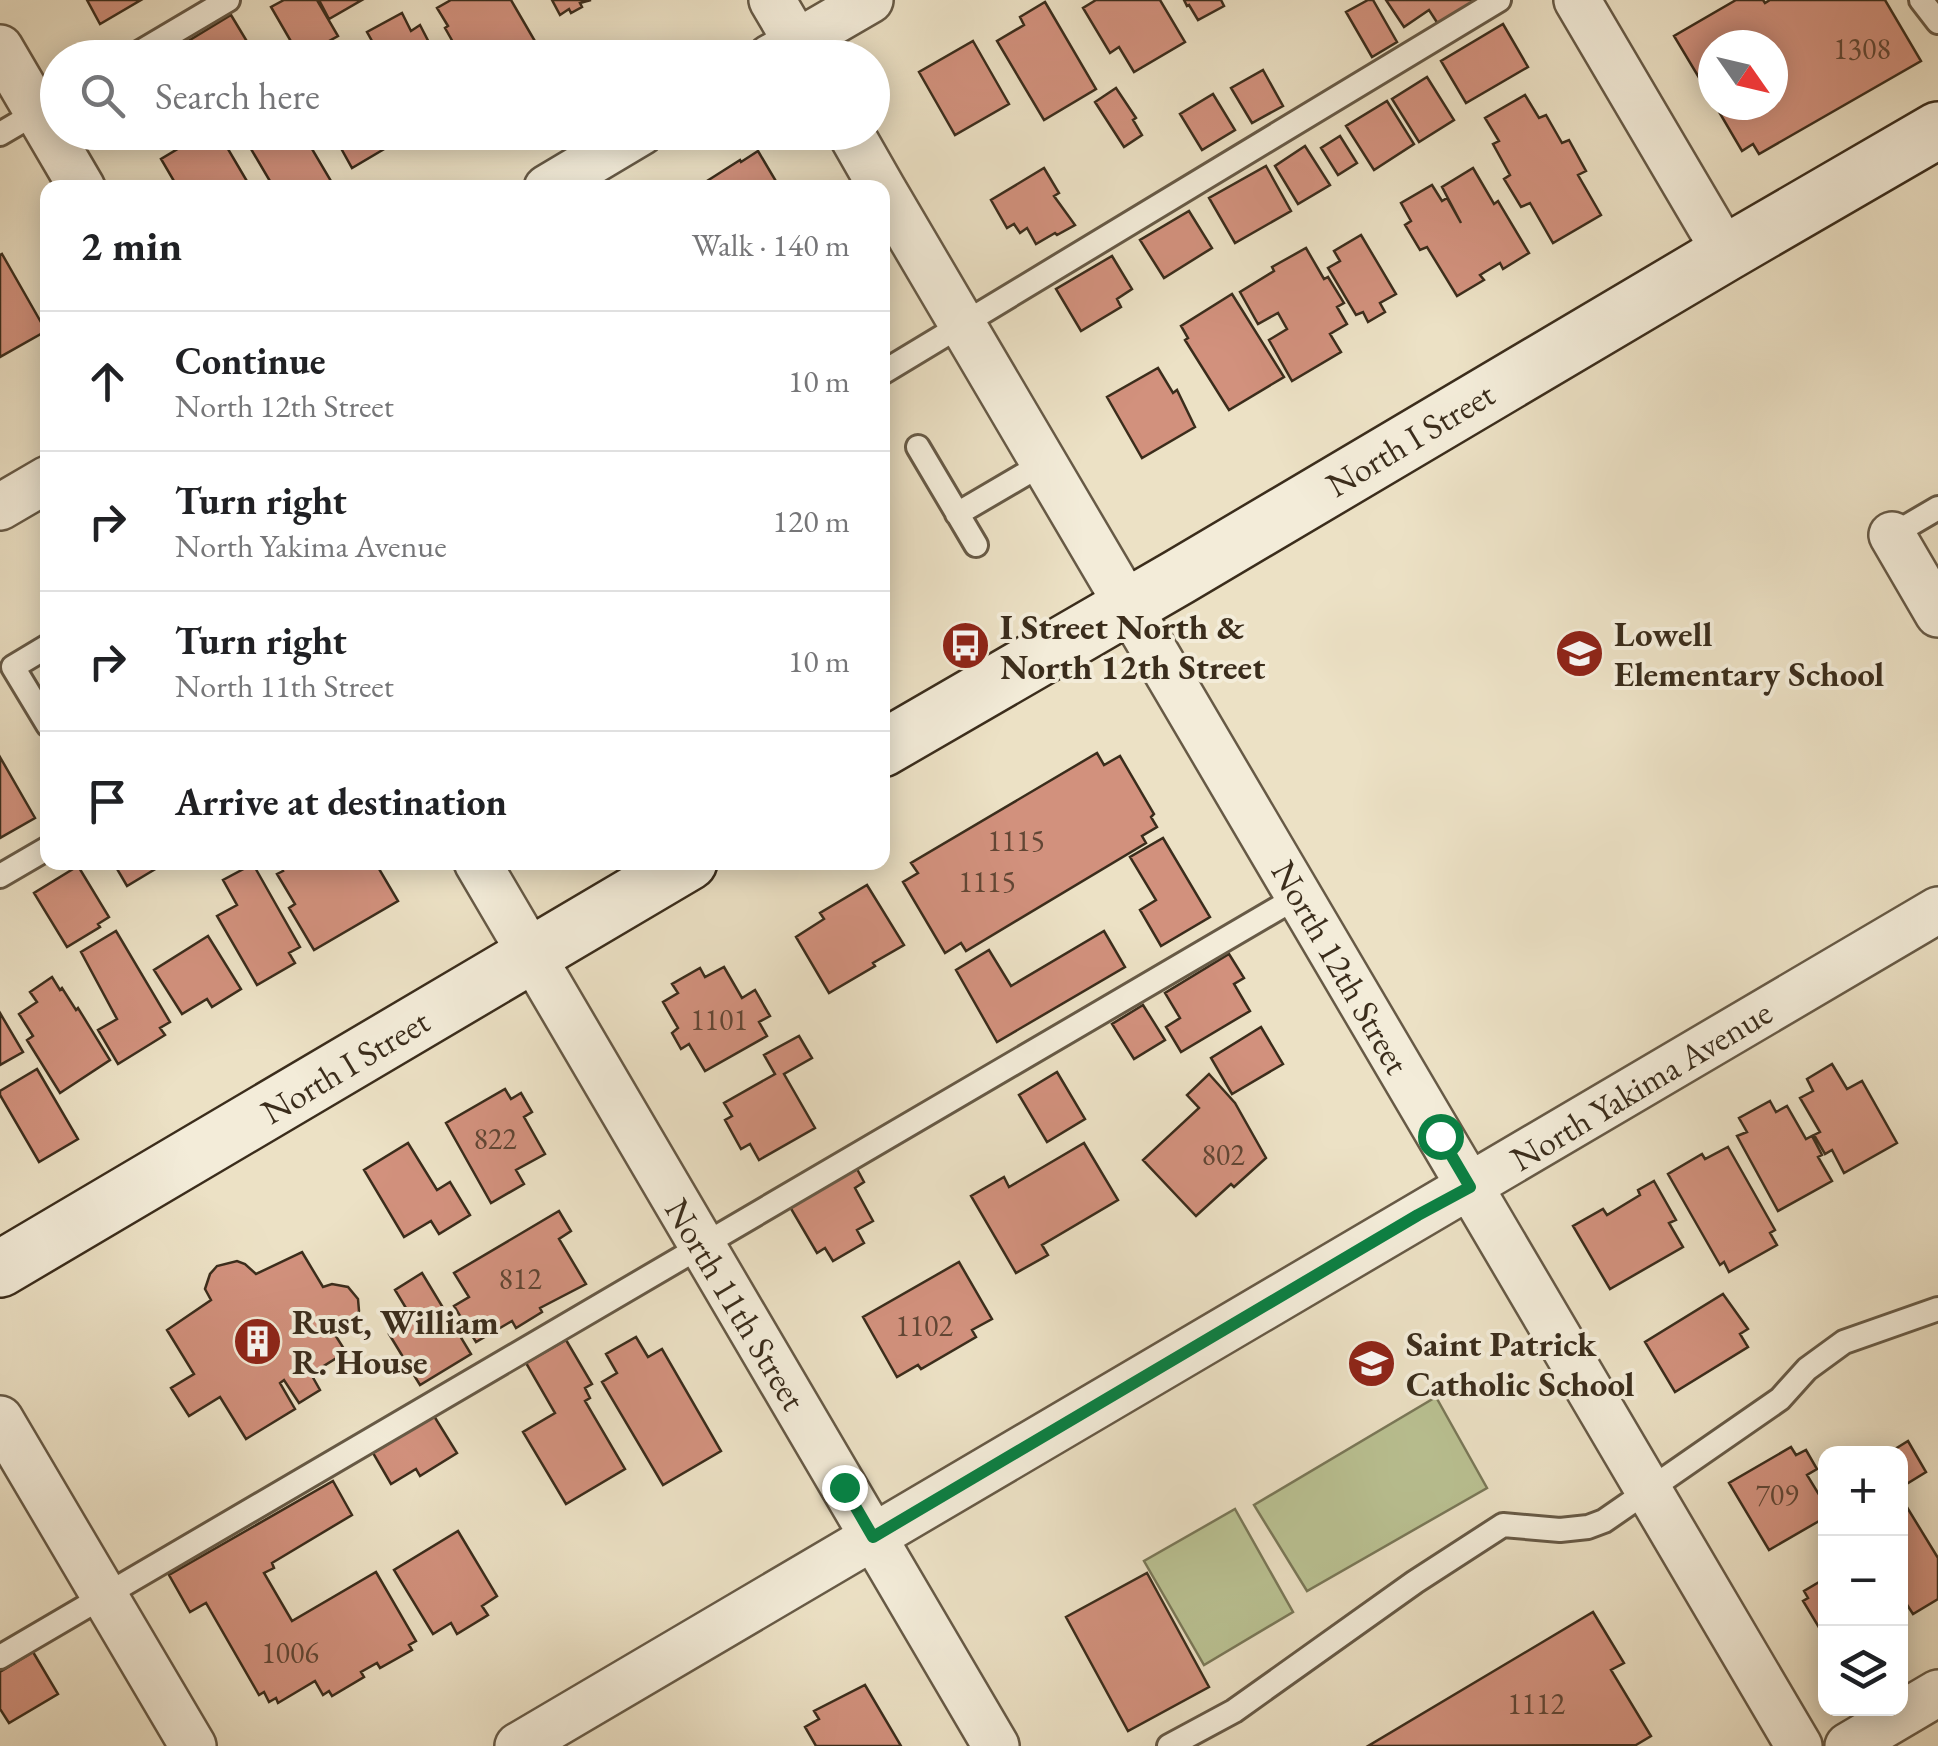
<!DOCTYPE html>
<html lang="en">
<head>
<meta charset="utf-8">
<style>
	body { margin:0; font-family:"EB Garamond",serif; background:#f6f6f6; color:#202124 }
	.controls { position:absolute; right:30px; bottom:30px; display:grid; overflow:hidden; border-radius:20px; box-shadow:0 5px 25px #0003 }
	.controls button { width:90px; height:90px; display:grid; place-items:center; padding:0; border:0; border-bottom:2px solid #e0e0e0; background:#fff; color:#202124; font:50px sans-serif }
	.compass { position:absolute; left:1698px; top:30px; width:90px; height:90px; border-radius:50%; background:#fff; box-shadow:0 5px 25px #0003; rotate:124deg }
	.stop { position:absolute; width:30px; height:30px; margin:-22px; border:8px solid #0b8043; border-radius:50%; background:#fff }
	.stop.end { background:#0b8043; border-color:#fff; box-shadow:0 2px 10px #0008 }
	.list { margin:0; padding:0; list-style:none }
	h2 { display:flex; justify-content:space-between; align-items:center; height:130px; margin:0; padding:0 40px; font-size:42px }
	h2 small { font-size:32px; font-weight:400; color:#757577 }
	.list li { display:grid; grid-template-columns:65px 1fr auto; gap:30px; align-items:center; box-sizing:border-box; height:140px; padding:0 40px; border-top:2px solid #e0e0e0 }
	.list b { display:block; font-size:38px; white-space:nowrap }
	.list p { margin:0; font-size:32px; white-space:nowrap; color:#757577 }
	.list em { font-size:32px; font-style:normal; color:#757577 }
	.icon { flex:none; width:55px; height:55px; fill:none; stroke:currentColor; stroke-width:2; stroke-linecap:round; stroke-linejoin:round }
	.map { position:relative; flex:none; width:1938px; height:1746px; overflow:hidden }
	.search { position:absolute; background:#fff; box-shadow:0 5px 25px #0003; left:40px; top:40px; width:850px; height:110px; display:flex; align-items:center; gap:25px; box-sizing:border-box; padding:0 35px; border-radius:55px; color:#757577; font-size:38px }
	.panel { position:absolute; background:#fff; box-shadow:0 5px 25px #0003; left:40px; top:180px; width:850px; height:690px; border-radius:20px }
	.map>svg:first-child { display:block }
</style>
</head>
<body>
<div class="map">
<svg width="1938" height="1746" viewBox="0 0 1938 1746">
	<rect width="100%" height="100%" fill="#ece1c5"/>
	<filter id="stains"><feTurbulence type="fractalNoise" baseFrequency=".002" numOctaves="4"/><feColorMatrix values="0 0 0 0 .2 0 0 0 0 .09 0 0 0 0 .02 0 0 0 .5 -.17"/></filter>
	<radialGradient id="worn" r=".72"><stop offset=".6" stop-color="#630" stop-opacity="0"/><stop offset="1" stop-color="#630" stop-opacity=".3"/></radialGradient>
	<!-- green -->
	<path fill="#bac293" stroke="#7a7858" stroke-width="2.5" d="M1436,1397L1487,1488L1307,1591L1254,1505Z
		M1235,1509L1293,1612L1204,1665L1144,1561Z"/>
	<!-- building -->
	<path fill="#d2917d" stroke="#3b2d1c" stroke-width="2.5" d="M87,0H141L100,24Z
		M284,0H317L338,36L300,57L271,7Z
		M319,0H362L329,19Z
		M451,0H511L543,55L539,58H462L445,28L448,26L437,8Z
		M552,0H591L580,3L582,7L571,13L569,9L560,15Z
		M1096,0H1160L1185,42L1134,72L1119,47L1110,53L1083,8Z
		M1184,0H1221L1224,6L1198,20L1189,5L1187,6Z
		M1368,0H1373L1397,42L1372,57L1346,12Z
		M1386,0H1482L1440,27L1429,10L1404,27Z
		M1736,0H1763L1765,3L1770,0H1885L1921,61L1759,154L1753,144L1742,151L1715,105H1773V45H1713V101L1674,36Z
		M1045,2L1096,89L1044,120L997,41L1024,25L1020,17Z
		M402,13L411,31L420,25L437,58H368L367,55L377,50L367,32Z
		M231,15L257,58H193L185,43Z
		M1503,24L1528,67L1466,103L1441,61Z
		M973,41L1009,104L955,135L919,72Z
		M1263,70L1283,106L1252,123L1231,88Z
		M1427,77L1454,120L1419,142L1392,99Z
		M1116,88L1136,118L1133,120L1142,135L1124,147L1095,102Z
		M1213,94L1235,130L1202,150L1180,114Z
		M1525,95L1539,118L1546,115L1562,143L1569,140L1586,171L1578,175L1601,215L1553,243L1530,203L1521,207L1504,179L1510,175L1493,144L1499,141L1485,118Z
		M1387,101L1414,144L1374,170L1346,126Z
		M206,132H218L251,188H178L161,159Z
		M241,132H302L331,181L320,188H274Z
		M332,132H391L396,142L352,168Z
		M1340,136L1357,163L1338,175L1321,148Z
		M1305,146L1330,185L1298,204L1275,166Z
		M758,151L780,188H696L740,160L741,162Z
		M1266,166L1291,211L1235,243L1209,198Z
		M1044,168L1059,193L1054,196L1075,225L1057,235L1055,233L1036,244L1027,228L1020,233L1014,224L1007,228L991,200Z
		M1473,168L1494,204L1498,201L1529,253L1503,269L1500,263L1480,275L1484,280L1457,296L1427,247L1420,250L1405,225L1411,221L1401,203L1432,185L1442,201L1447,198L1461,223L1442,187Z
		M1189,211L1212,248L1164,278L1140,240Z
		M1361,235L1396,294L1380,303L1385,312L1368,322L1363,312L1356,315L1328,268L1340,261L1334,251Z
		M1306,248L1324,279L1328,277L1344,303L1337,307L1347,324L1330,334L1341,352L1292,381L1269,340L1287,329L1278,313L1258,324L1240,292L1274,271L1272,267Z
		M2,254L46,331L0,357V255Z
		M1112,256L1132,289L1117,299L1121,307L1081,331L1056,289Z
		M1232,294L1284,377L1229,410L1185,340L1188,338L1181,326Z
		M1158,368L1173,393L1177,390L1195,427L1142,458L1107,397Z
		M1097,753L1104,765L1120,756L1154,814L1151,817L1157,827L1142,836L1146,843L966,951L961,943L945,953L903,882L918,873L911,863Z
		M0,757L35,818L0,838Z
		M1163,838L1210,917L1161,946L1140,910L1156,900L1130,857Z
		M113,862H167L127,886Z
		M278,862H375L398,901L314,950L289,908L295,904L277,874L283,871Z
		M253,864L300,947L289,953L295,963L257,985L217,916L237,905L223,880Z
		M78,866L109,917L98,924L100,927L67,947L34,893Z
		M867,885L904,945L873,963L875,966L829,993L796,937L824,919L820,913Z
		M116,931L170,1022L160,1028L165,1035L118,1064L98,1030L117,1019L81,952Z
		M1104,931L1125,967L997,1042L956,970L989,950L1011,986Z
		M208,936L241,989L212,1007L207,999L182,1014L154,970Z
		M1229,954L1244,978L1234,984L1250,1011L1181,1052L1166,1027L1180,1018L1165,993Z
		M724,967L742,998L755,990L770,1016L759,1022L767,1036L705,1071L689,1044L681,1049L672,1033L678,1028L663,1002L678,993L672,984L700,968L705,977Z
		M52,977L60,990L62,988L76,1010L78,1008L110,1060L60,1093L27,1040L33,1036L19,1014L37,1002L30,992Z
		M1143,1005L1165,1040L1134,1059L1112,1024Z
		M0,1013L23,1052L0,1065Z
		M1261,1027L1283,1064L1232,1094L1211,1058Z
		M799,1036L812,1058L784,1074L815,1128L759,1160L750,1144L741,1149L725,1120L732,1116L724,1103L775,1074L764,1055Z
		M1832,1064L1847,1089L1862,1081L1897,1143L1844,1173L1832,1150L1825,1154L1814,1135L1820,1132L1800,1098L1813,1091L1807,1079Z
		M37,1069L78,1139L39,1162L0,1095V1091Z
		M1057,1072L1085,1119L1047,1142L1019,1095Z
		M1209,1074L1235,1103L1266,1158L1234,1187L1231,1184L1196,1216L1143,1160L1199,1108L1187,1095Z
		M505,1089L511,1099L521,1093L532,1112L524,1117L545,1154L516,1170L524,1184L491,1203L446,1123Z
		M1770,1101L1776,1112L1787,1106L1806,1139L1812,1136L1822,1155L1818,1157L1832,1181L1778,1211L1737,1136L1747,1132L1739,1118Z
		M408,1143L437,1190L450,1182L470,1215L439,1234L431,1221L404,1237L364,1170Z
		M1084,1143L1118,1200L1042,1245L1048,1255L1016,1273L971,1196L1004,1177L1009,1187Z
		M1728,1147L1775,1230L1770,1233L1777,1245L1729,1272L1724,1262L1720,1265L1668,1174L1702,1154L1705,1159Z
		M857,1169L864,1182L855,1188L873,1221L857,1230L864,1243L833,1261L825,1248L817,1253L790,1207Z
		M1654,1181L1676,1220L1669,1223L1683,1247L1610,1289L1573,1226L1603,1209L1607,1215L1640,1195L1638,1190Z
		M559,1211L571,1231L559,1239L586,1284L540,1308L542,1312L516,1328L512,1321L476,1342L454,1306L469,1297L454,1273Z
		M302,1252L323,1287L332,1284L348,1287L358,1299L359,1311L352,1322L342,1328L332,1330L346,1352L311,1374L320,1390L299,1403L284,1380L280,1383L295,1409L246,1439L220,1397L189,1416L171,1388L194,1374L167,1330L211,1300L205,1289L210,1274L217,1266L237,1261L245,1264L256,1274Z
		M959,1262L992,1319L972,1330L976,1337L921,1369L918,1365L897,1377L863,1317Z
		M422,1273L471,1354L420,1385L389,1334L412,1318L395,1290Z
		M1723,1294L1748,1329L1740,1334L1748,1347L1675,1392L1645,1342Z
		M636,1337L648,1357L662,1349L721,1451L663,1485L602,1382L617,1373L606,1354Z
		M566,1340L592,1384L585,1388L590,1398L585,1401L625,1469L566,1504L523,1432L555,1413L526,1363Z
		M434,1416L457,1453L420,1476L416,1469L391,1484L373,1453Z
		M1908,1441L1926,1472L1900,1488V1454H1887Z
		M1791,1447L1796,1455L1806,1450L1817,1469L1807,1475L1826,1506V1517L1769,1550L1729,1483Z
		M333,1481L352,1515L272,1563L274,1568L264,1573L292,1621L376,1572L416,1641L409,1645L412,1650L380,1668L377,1663L361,1672L364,1677L332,1696L329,1691L323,1695L315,1681L278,1703L276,1698L269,1702L264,1692L259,1695L206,1603L190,1612L169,1575Z
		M1905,1504L1938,1558V1599L1913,1614L1900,1594V1506Z
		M458,1531L497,1596L482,1606L488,1615L457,1634L451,1623L433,1634L394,1570Z
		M1147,1573L1209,1687L1128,1731L1066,1617Z
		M1826,1578V1639L1803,1601L1808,1598L1804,1591Z
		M1593,1612L1624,1663L1611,1670L1651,1736L1636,1745L1368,1746Z
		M33,1652L58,1694L9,1723L0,1709V1672Z
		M865,1685L901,1746H816L805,1727L819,1719L814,1711Z"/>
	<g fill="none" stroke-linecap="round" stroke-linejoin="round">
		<defs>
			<path id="lane" d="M1921,0L1938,22
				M130,58L228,0
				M0,134L58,100
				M882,373L1499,0
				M918,447L976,545
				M957,514L1044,463
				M1892,535L1938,508
				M48,646L13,667L48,725
				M0,876L48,848
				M0,1657L1299,896
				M1169,1746L1234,1711L1415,1582L1503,1525L1560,1530L1588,1527L1604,1521L1780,1399L1807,1369L1844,1342L1938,1309"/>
			<path id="street" d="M772,0L806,58
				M1577,0L1726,253
				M0,48L82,188
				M770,58L870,0
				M850,132L882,188
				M547,188L641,132
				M882,188L1799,1746
				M0,507L48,479
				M1892,535L1938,614
				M477,862L996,1746
				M0,1419L193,1746
				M518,1746L1938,910
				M1848,1746L1938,1693"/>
			<path id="secondary" d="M882,749L1179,577L1726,253L1938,130
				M0,1269L689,862"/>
		</defs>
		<!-- lane casing -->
		<use href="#lane" stroke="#675a46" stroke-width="28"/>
		<!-- street casing -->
		<use href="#street" stroke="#675a46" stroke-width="50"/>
		<!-- secondary casing -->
		<use href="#secondary" stroke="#3b2d1c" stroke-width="60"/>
		<!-- lane -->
		<use href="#lane" stroke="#f3ecd9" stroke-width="22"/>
		<!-- street -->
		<use href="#street" stroke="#f3ecd9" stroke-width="45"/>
		<!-- secondary -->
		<use href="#secondary" stroke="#f3ecd9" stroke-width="55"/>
	</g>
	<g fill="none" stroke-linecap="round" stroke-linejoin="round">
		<!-- route -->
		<path stroke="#0b8043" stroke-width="12" d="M844,1487L873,1537L1418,1215L1470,1187L1440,1136"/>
	</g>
	<!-- icons -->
	<defs>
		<symbol id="bus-disc" viewBox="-11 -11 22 22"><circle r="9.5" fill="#8f2418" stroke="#f3ecd9"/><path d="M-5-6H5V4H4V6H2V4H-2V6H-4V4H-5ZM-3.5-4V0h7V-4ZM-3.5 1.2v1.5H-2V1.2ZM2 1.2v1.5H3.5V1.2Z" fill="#fff"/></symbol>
		<symbol id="school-disc" viewBox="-11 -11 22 22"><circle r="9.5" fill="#8f2418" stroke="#f3ecd9"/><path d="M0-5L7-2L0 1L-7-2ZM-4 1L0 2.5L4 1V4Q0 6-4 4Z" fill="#fff"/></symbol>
		<symbol id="building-disc" viewBox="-11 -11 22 22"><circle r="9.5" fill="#8f2418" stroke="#f3ecd9"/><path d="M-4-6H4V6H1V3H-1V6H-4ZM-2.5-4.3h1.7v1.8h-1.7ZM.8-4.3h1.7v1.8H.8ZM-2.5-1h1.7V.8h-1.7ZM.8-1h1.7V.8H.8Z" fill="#fff"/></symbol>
	</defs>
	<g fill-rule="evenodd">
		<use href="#bus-disc" x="938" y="618" width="55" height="55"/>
		<use href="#school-disc" x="1552" y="626" width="55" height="55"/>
		<use href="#building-disc" x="230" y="1314" width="55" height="55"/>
		<use href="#school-disc" x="1344" y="1336" width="55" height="55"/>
	</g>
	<g text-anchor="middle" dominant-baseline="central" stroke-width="8" stroke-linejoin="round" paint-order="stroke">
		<!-- number labels -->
		<g font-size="30" fill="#614634">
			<text x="1862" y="48">1308</text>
			<text x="1016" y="840">1115</text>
			<text x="987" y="881">1115</text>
			<text x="719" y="1019">1101</text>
			<text x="495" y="1138">822</text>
			<text x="1223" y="1154">802</text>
			<text x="520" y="1278">812</text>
			<text x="924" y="1325">1102</text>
			<text x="1777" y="1494">709</text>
			<text x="290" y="1652">1006</text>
			<text x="1536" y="1703">1112</text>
		</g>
		<!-- street labels -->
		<g font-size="35" fill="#3b2d1c" stroke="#f3ecd9">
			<text transform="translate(1410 439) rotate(-31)">North I Street</text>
			<text transform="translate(1341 967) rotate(60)">North 12th Street</text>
			<text transform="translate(345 1066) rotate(-31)">North I Street</text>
			<text transform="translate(1641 1085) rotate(-31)">North Yakima Avenue</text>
			<text transform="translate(736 1304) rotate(59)">North 11th Street</text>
		</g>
		<!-- poi labels -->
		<g font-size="35" font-weight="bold" fill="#3b2d1c" stroke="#f3ecd9" text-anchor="start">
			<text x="1000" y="626">I Street North &amp;<tspan x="1000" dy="40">North 12th Street</tspan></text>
			<text x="1614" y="633">Lowell<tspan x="1614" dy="40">Elementary School</tspan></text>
			<text x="292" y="1321">Rust, William<tspan x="292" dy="40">R. House</tspan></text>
			<text x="1406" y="1343">Saint Patrick<tspan x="1406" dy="40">Catholic School</tspan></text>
		</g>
	</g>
	<rect width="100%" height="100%" filter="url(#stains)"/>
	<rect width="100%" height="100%" fill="url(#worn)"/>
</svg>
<div class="controls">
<button>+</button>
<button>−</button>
<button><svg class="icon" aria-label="layers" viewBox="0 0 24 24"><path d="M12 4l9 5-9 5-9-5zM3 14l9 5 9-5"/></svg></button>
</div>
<svg class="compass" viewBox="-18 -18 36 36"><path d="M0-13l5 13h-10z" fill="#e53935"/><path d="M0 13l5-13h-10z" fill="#757577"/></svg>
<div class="stop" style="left:1440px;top:1136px"></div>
<div class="stop end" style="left:844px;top:1487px"></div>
<div class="search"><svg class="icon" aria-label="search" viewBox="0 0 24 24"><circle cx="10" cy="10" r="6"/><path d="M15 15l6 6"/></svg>Search here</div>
<section class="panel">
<h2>2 min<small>Walk · 140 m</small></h2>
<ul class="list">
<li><svg class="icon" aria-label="ahead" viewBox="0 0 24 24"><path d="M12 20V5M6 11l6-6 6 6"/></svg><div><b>Continue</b><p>North 12th Street</p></div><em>10 m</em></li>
<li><svg class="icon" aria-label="right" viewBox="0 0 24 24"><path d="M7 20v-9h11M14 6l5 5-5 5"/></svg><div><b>Turn right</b><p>North Yakima Avenue</p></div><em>120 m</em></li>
<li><svg class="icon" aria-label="right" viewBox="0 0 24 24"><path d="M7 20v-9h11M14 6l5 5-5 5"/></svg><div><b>Turn right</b><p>North 11th Street</p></div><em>10 m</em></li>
<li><svg class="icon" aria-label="arrive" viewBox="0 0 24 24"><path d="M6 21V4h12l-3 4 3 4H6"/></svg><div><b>Arrive at destination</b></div></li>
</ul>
</section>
</div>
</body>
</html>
